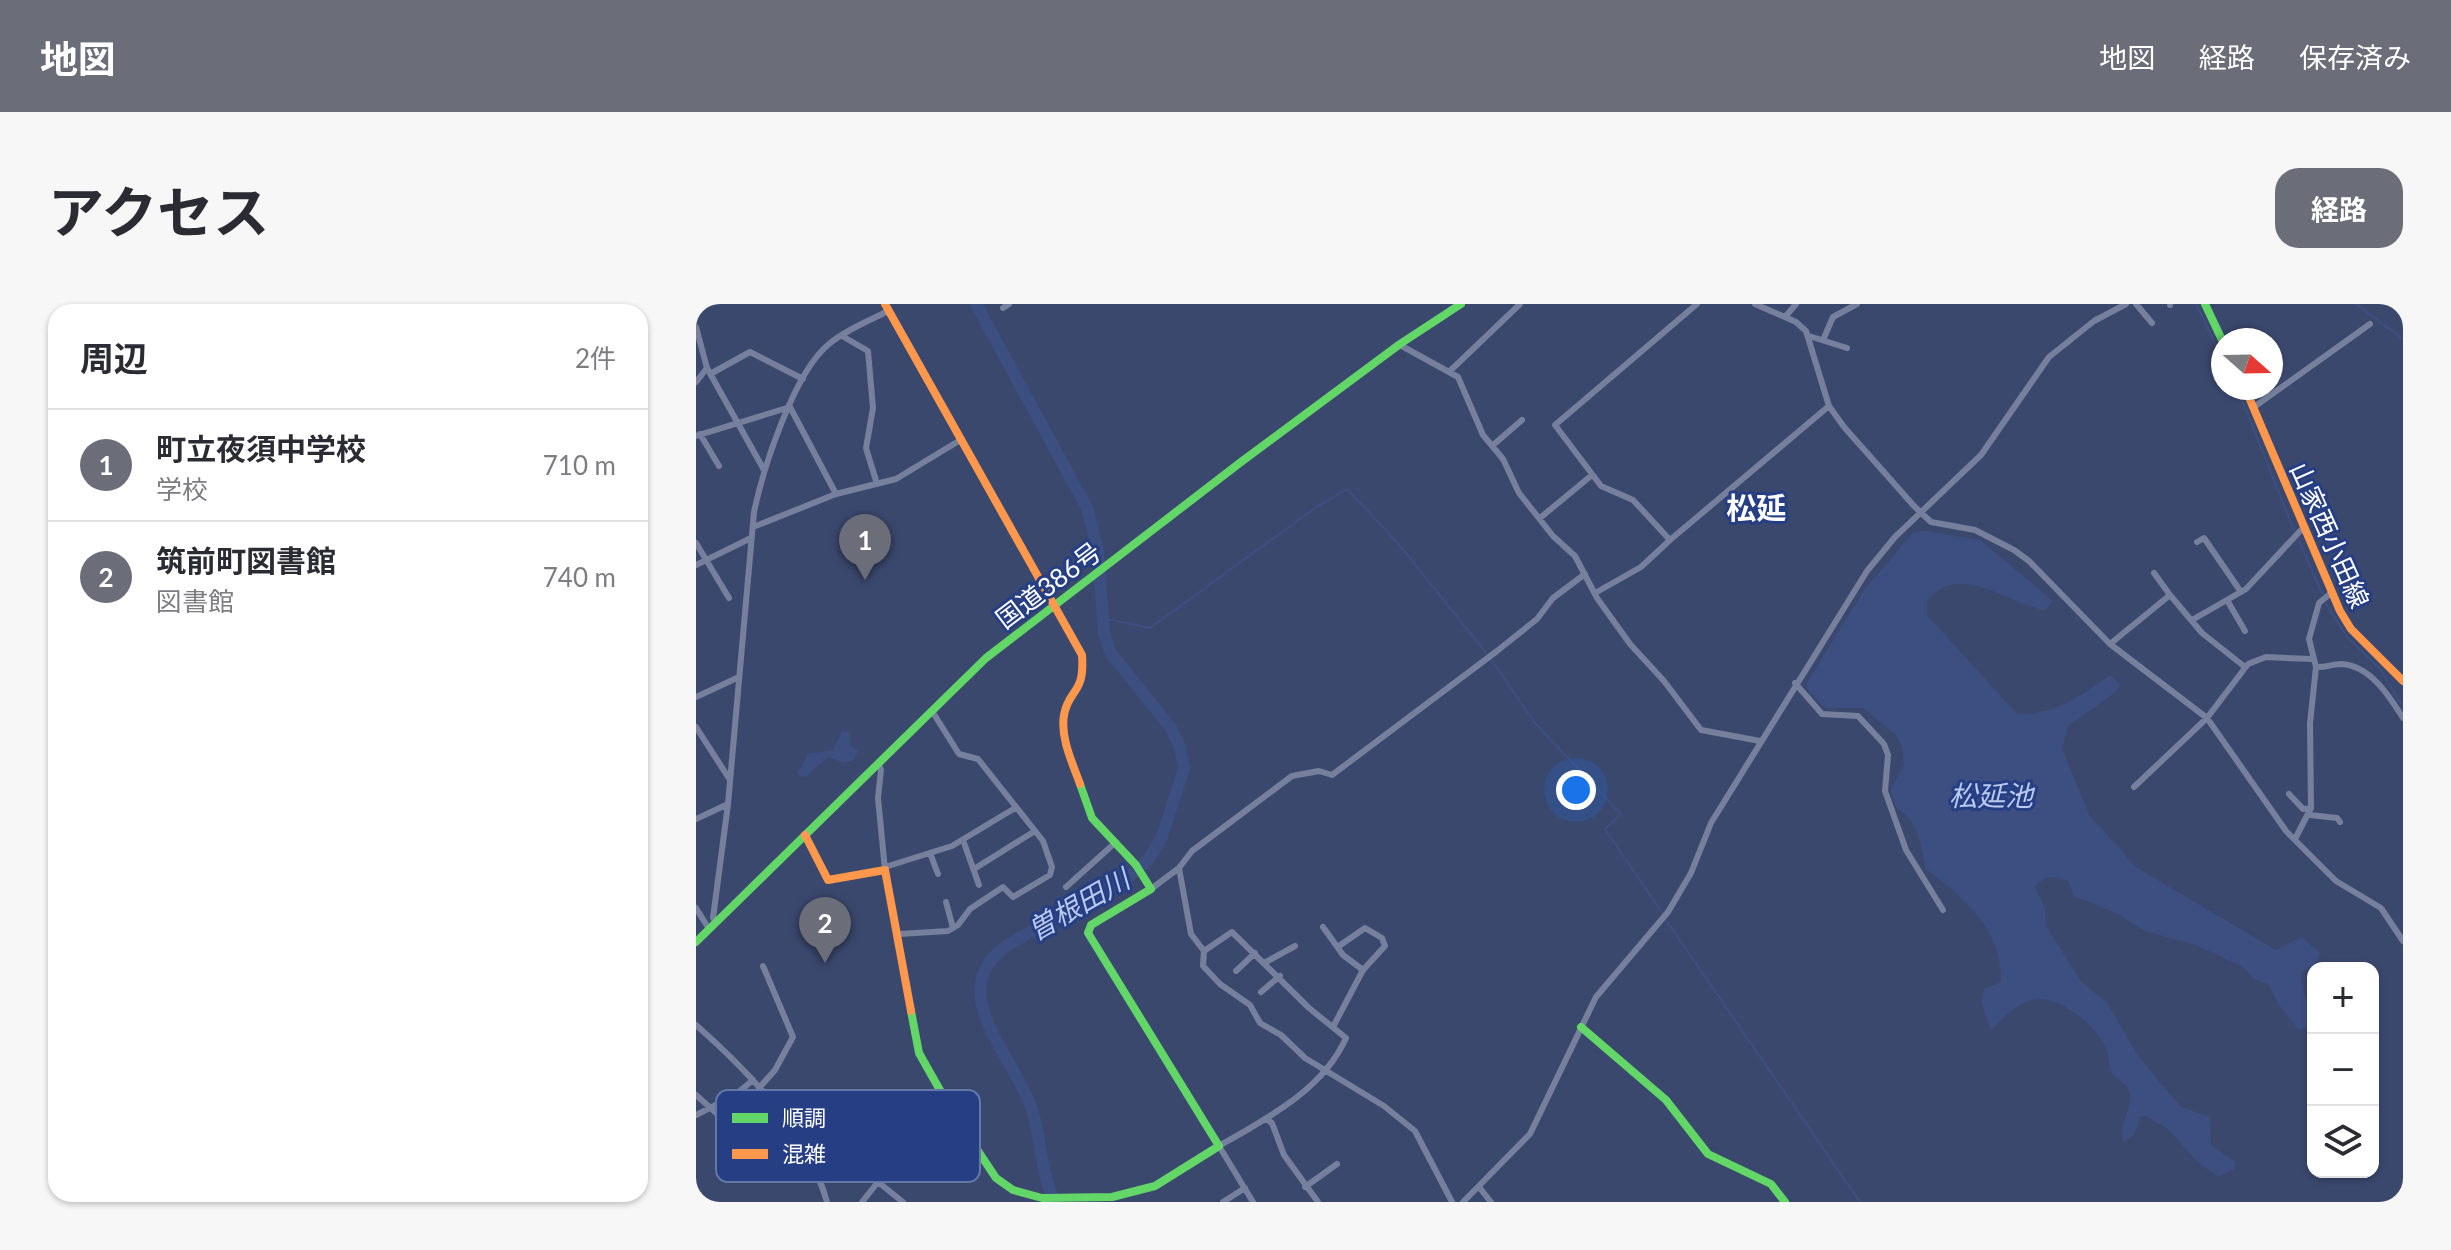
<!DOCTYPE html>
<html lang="ja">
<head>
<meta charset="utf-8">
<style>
	body { margin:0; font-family:Lato,"Noto Sans JP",sans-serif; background:#f7f7f7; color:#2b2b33 }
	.controls { position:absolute; right:24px; bottom:24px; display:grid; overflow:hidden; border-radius:16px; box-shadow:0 2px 6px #0004 }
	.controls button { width:72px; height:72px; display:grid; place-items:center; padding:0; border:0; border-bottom:2px solid #e1e1e2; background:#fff; color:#2b2b33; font:40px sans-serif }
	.compass { position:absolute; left:1515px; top:24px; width:72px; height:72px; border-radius:50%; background:#fff; box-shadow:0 2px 6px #0004; rotate:110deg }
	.you { position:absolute; left:880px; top:486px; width:28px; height:28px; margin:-20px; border:6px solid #fff; border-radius:50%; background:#1a73e8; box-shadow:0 0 0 12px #1a73e833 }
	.badge { display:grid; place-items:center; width:52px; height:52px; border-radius:50%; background:#6b6e78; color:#fff; font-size:26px; font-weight:700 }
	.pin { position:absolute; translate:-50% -66px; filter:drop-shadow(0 2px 4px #0008) }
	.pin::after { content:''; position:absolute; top:42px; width:28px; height:24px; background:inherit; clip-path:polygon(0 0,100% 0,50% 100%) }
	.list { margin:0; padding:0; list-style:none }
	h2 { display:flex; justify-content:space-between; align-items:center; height:104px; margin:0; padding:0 32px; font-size:34px }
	h2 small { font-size:26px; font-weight:400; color:#7c7c81 }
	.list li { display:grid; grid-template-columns:52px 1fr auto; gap:24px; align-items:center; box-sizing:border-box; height:112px; padding:0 32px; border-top:2px solid #e1e1e2 }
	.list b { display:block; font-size:30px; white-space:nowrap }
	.list p { margin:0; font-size:26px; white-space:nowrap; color:#7c7c81 }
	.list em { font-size:26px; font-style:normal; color:#7c7c81 }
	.icon { flex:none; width:44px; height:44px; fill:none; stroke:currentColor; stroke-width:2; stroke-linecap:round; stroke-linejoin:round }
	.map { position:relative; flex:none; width:1707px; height:898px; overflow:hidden; border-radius:24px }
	header { display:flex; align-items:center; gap:48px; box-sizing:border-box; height:112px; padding:0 40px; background:#6b6e78; color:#fff }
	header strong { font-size:38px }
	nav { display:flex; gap:44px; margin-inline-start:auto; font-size:28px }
	.intro { display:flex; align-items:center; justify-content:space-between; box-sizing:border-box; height:192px; padding:0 48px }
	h1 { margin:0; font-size:56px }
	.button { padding:20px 36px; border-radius:24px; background:#6b6e78; color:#fff; font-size:28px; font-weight:700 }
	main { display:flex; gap:48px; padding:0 48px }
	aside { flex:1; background:#fff; border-radius:24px; box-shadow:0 2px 6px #0004 }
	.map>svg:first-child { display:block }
</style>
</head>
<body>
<header>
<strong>地図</strong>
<nav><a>地図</a><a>経路</a><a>保存済み</a></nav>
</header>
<div class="intro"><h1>アクセス</h1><a class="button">経路</a></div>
<main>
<aside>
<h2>周辺<small>2件</small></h2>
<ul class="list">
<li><span class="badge">1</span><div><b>町立夜須中学校</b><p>学校</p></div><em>710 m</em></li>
<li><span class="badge">2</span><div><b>筑前町図書館</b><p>図書館</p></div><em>740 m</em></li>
</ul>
</aside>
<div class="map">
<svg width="1707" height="898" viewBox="0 0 1707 898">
	<rect width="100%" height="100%" fill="#3b486e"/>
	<!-- water -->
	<path fill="#3d4e81" d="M1229,227L1284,236L1357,297L1349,306C1311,300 1263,256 1231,297V311L1320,409C1353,415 1389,389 1414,371L1424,381L1421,387L1372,422L1366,445L1394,512L1441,564L1580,646L1606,633L1624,649L1619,662L1605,668C1603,688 1617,700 1617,720L1603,726L1583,701L1572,680L1558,675L1547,663L1500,641L1449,627L1422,610L1378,592L1372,577C1357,572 1350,570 1339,583L1349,605L1350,622L1385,677L1412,700L1442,752L1485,803L1514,813L1515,841L1540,858L1538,865L1522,873L1502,858L1472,825L1450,812L1444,813L1438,831L1427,838C1422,821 1436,806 1434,790C1432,778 1418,776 1415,766C1412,758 1413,749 1409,742C1400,722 1364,692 1340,695C1322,697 1308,714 1295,726L1285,698L1288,685L1305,678C1307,627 1268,593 1230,565C1225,542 1223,516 1201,505L1194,487L1208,461L1206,442L1199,430L1167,404H1129L1111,385V379L1168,286L1217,229Z
		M146,427L154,429V441L162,447L158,456L148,459L132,453L110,473L101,471L112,450L137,446Z"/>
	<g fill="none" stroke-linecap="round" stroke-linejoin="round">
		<!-- stream -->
		<path stroke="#3d4e81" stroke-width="2" d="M1500,0L1527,55
			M1660,0L1707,35
			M1541,84L1598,226
			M1603,237L1626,289
			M1630,300L1651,333L1685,366L1705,400
			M406,314L454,324L619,204L651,185L701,238L791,350
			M795,355L838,418L925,510L909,525L967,610
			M970,616L1164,898"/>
		<!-- river -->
		<path stroke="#3d4e81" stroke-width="12" d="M280,0L391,204L402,247L408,329L414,348L475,424L484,443L488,464L466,533L452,556L431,574L310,642C247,688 317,750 335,803C346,834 344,869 359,898"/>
		<!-- street -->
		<path stroke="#76809c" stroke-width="6" d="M1001,0L859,121L905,182L937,196L974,236L1133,102
			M1059,0L1100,18L1110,27L1133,102L1148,123L1218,202L1235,218L1279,226L1318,246L1333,257L1414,340L1511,414L1590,527L1640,577L1685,604L1707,637
			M1440,0L1456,19
			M1474,0V1
			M307,4L313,0
			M1089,13L1100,0
			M0,23L11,64L68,166
			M146,32L172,47L177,104L170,144L181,180
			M1113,32L1151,44
			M1127,36L1137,13L1161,0
			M704,41L762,73L787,131L807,155L823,189L857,232L879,252L901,294L934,340L968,377L1005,426L1064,437
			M755,66L824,0
			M16,69L54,48L107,75
			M0,78L11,64
			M94,103L140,190
			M1558,103L1674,20
			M4,130L23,162
			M0,132L94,103
			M796,142L826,116
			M844,214L896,171
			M57,223L140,190L200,175L266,135
			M1501,238L1508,234L1545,288
			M0,239L33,294
			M0,261L55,234
			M1458,269L1474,291
			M899,289L945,263L974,236
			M1531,296L1549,327
			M1496,316L1550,285L1606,225
			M1414,340L1474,291L1506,329L1549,363
			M1620,363C1629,364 1636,360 1645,360C1674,361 1694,393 1707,414
			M1099,379L1126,410L1162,412L1188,440L1192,451L1189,487L1210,546L1247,606
			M0,393L43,373
			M0,423L34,476
			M182,459L185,466L182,494L189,566
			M1438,483L1511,414L1552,360L1570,353L1615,355
			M1593,490L1607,505L1615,504
			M1614,511L1641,514L1644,518
			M0,515L32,500
			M1599,535L1615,504L1614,419L1620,363L1613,335L1623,299L1635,289
			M267,536L283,581
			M234,549L242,570
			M189,563L256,542L319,504
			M483,564L495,630L508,647L536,628L613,704L650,734C627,786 570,815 523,842L557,898
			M278,565L339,527
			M370,583L420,538
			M455,585L483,564L496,547L596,472L623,467L636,471L801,347L841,315L857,294L889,270
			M250,598L257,624
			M0,604L13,625
			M20,618L17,614L32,500L58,208C67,165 98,68 133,40C149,26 173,17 192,7
			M627,623L647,651L667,666
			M203,630L252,627L262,621L274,605L307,583L317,593L354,571L356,563L347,537L282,455L263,450L236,407
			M508,647L507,662L524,680L554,701L564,719L585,731L609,754L688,802L719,827L756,898
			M570,658L599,642
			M540,667L559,649
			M565,688L584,672
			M0,721C53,768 111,827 131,898
			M637,723L667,666L689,642L686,634L669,624L643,642
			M63,784L79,766L97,733L67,662
			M0,791L47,833
			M0,811L39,791L57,776
			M570,815L576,819L588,851L622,898
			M182,856V878L207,898
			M609,883L641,860
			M783,883L795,898
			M0,894L5,898
			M166,898L182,878
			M527,898L549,884
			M767,898L834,830L900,693L972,608L995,569L1015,519L1171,267L1199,233L1285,151L1353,53L1398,17L1430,0"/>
		<!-- fast -->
		<path stroke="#63d668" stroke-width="8" d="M1509,0L1527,38
			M0,638L290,354L545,158L704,40L765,0
			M215,707L223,749L258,811L300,874L317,886L346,894L416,893L459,882L523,842L392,629L395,621L455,585L440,561L396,514L384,480
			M885,723L970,796L1012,850L1075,880L1089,898
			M101,835L153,843L186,856L258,811"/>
		<!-- slow -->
		<path stroke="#ff974d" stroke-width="8" d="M189,0L386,351C389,391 373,384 368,411C364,434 377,460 384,480
			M1549,84L1644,307L1655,325L1707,377
			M109,531L132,576L189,566L215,707"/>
	</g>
	<g text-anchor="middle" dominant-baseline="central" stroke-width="6" stroke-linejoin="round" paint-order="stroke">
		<!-- street labels -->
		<g font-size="26" fill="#fff" stroke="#253e84">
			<text transform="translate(1634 231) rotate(66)">山家西小田線</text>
			<text transform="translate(352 281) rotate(-37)">国道386号</text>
		</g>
		<!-- water labels -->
		<g font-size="28" font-style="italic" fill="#bac9ef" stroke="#253e84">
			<text x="1295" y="491">松延池</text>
			<text transform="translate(382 600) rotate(-30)">曽根田川</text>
		</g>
		<!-- quarter labels -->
		<g font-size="30" font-weight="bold" fill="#fff" stroke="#253e84">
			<text x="1060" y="203">松延</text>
		</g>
	</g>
	<!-- legend -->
	<rect x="20" y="786" width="264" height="92" rx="12" fill="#253e84" stroke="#6678a9" stroke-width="2"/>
	<rect x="36" y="809" width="36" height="10" fill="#63d668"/>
	<rect x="36" y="845" width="36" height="10" fill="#ff974d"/>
	<g font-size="22" fill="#fff">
		<text x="86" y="822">順調</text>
		<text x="86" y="858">混雑</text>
	</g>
</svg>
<div class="controls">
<button>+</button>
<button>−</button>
<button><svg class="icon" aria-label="layers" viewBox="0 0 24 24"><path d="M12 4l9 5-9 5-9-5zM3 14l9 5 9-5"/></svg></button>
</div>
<svg class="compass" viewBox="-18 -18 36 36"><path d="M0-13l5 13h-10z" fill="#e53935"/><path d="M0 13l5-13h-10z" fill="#7c7c81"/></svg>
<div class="you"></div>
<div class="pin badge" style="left:169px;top:276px">1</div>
<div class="pin badge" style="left:129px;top:659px">2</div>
</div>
</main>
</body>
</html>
